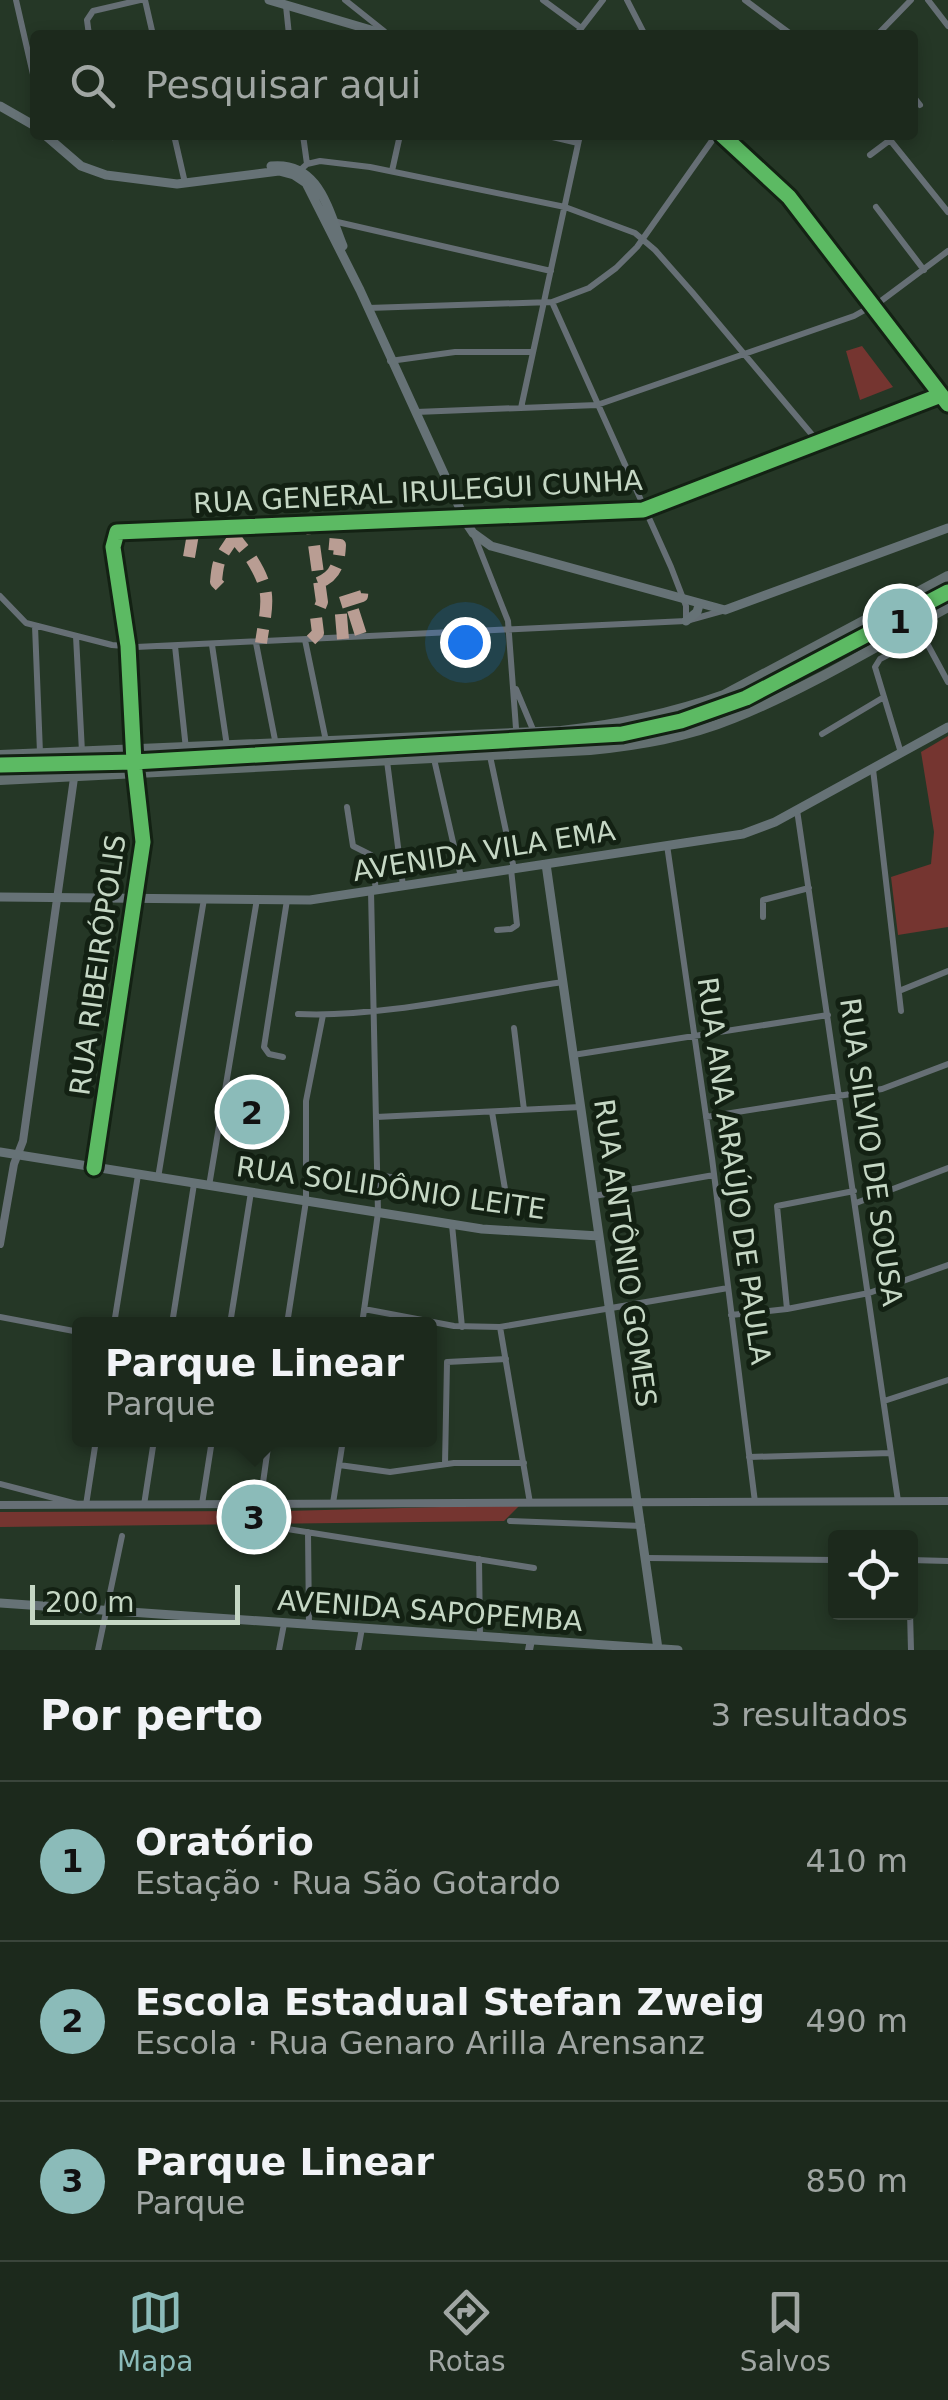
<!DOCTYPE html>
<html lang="pt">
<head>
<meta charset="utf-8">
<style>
	body { margin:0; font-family:"DejaVu Sans",sans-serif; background:#293529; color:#f1f3f6 }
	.controls { position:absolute; right:30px; bottom:30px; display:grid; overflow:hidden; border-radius:10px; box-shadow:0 5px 15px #0003 }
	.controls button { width:90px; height:90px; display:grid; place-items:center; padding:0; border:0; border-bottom:2px solid #3a453b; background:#1c291c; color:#f1f3f6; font:50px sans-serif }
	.scale { position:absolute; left:30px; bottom:25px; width:210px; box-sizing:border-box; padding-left:10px; border:5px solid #c5d7c4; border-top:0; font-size:28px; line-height:35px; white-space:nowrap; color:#c5d7c4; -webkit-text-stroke:8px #132113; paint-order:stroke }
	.you { position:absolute; left:465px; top:642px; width:35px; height:35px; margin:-25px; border:8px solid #fff; border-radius:50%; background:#1a73e8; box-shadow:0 0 0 15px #1a73e833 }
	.badge { display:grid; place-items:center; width:65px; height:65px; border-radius:50%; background:#8bbbb9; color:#111; font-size:32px; font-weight:700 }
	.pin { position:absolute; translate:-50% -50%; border:5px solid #fff; box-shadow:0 2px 10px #0006 }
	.popup { position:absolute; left:72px; top:1317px; width:365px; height:130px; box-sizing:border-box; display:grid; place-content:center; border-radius:10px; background:#1c291c; filter:drop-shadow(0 2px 8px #0005); font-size:32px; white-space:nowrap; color:#a0a6a3 }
	.popup b { font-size:38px; color:#f1f3f6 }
	.popup::after { content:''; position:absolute; left:50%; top:100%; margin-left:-20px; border:20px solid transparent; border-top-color:#1c291c }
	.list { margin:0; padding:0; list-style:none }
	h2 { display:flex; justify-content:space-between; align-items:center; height:130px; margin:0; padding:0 40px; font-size:42px }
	h2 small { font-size:32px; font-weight:400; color:#a0a6a3 }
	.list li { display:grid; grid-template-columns:65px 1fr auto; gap:30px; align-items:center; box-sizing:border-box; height:160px; padding:0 40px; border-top:2px solid #3a453b }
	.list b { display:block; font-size:38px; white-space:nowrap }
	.list p { margin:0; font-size:32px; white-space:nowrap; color:#a0a6a3 }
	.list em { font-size:32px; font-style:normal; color:#a0a6a3 }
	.icon { flex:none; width:55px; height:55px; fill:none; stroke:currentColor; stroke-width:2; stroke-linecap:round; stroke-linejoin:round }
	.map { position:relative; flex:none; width:948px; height:1650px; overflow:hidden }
	.search { position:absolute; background:#1c291c; box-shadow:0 5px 15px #0003; left:30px; right:30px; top:30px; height:110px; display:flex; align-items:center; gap:25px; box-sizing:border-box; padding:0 35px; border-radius:10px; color:#a0a6a3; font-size:38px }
	.sheet { height:610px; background:#1c291c }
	nav { display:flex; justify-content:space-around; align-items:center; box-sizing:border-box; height:140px; border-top:2px solid #3a453b; background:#1c291c; font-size:28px; color:#a0a6a3 }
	nav a { display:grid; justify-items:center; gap:5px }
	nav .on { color:#8bbbb9 }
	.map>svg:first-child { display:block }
</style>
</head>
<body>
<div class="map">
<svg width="948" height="1650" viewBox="0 0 948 1650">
	<rect width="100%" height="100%" fill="#253726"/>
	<!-- green -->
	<path fill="#753530" d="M862,346L893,387L860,400L846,351Z
		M948,736V927L898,935L891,877L931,864L934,832L921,752Z
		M520,1505L504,1521L0,1527V1512L285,1511Z"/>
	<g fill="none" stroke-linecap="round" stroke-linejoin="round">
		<!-- minor -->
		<path stroke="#666f75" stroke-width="6" d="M16,0L35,83
			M145,0L153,35
			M345,0L384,31
			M543,0L581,28
			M627,0L645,35
			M745,0L792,35
			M928,0L948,26
			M286,6L289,35
			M89,35L87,20L93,11L140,0
			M576,35L603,0
			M877,35L911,0
			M913,96L920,105
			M112,135L113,137
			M174,135L185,183
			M303,135L307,164
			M544,135L578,143
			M886,135L948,212
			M870,155L890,140
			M392,171L400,135
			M298,172L307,164L320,161L370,167L565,207L635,233L655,250L692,292L819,443
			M876,207L924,270
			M333,221L551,271
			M552,302L671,567L686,606V620
			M368,308L552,302L589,288L616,268L637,247L716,135
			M390,361L455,352H533
			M521,408L580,135
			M416,412L597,405L854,316L881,301L948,251
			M474,535L508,621L518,755
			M0,596L26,623L112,645L136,647L686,621L722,611
			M35,626L40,753
			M922,634L948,682
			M76,636L82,752
			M305,640L326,741
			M256,643L276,745
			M212,645L227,746
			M175,646L186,749
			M516,689L534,732
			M822,734L884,697
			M901,753L875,667L880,659L923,637
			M490,756L514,869
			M434,759L461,877
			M387,761L403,886
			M873,769L901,1011
			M347,807L353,846L371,855L376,890
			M797,810L898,1501
			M667,845L712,1158L755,1502
			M763,917V900L809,888
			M497,930L511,929L517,925L511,869
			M899,991L948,971
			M298,1014C378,1018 482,994 563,982
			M514,1028L524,1110
			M573,1055L828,1015
			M283,1057L269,1054L264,1047L287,900
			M492,1112L505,1189
			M376,1117L581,1107
			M706,1117L882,1089L948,1064
			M95,1167L143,842L134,762L128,646L113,547L117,532L643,510L941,396
			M378,1175L432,1184
			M158,1178L204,899
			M209,1186L257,899
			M594,1196L714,1175
			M856,1203L948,1168
			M452,1225L462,1327
			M364,1309L454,1326L500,1327L728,1288
			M787,1309L777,1206L854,1191
			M731,1315L787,1309L869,1293L948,1265
			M0,1317L79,1332
			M114,1324L138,1175
			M172,1324L194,1184
			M230,1324L251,1192
			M287,1324L306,1201V1101L323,1015
			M362,1324L378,1213L371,891
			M500,1327L530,1503
			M884,1401L948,1380
			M749,1457L891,1453
			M445,1464L447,1362L506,1359
			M339,1465L390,1472L454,1463H524
			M0,1484L77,1504
			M333,1503L343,1440
			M202,1504L212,1440
			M260,1504L269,1440
			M86,1505L96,1440
			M144,1505L154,1440
			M510,1521L642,1526
			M281,1528L534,1568
			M308,1532L309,1625
			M647,1558L836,1560
			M479,1559L480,1636
			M910,1560L948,1561
			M910,1612L911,1650
			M98,1650L122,1536
			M279,1650L284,1624
			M358,1650L362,1628"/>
		<!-- tertiary -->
		<path stroke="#666f75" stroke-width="8" d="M0,1244L14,1164L23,1141L74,778L82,753
			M0,1505L948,1501
			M529,1650L531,1640"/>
		<!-- secondary -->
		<path stroke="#667276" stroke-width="9" d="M269,0L388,35
			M0,106L35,126
			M45,135L81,166L106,175L177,184L279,171L294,175L306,183L360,290L467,524L473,533L491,546L725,610L948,528
			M722,135L789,197L948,404
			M271,166C319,161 328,209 343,246
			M686,621L697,612L699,605
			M546,864L658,1649
			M0,897L310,900L743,834L775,822L948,727
			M0,1152L482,1229L599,1236
			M0,1603L678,1650"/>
		<!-- primary -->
		<path stroke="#636f70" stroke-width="10" d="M0,755L561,731C617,725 670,714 724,695L948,576
			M0,780L590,750C639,745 688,737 734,718C808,688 878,645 948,607"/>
		<!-- rail -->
		<path stroke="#646e6c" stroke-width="2.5" stroke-dasharray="15 8" stroke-linecap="butt" d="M0,768L60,769L602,740L652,733L762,695L837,647L948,589"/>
		<!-- quiet -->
		<path stroke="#b99d93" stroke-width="12" stroke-dasharray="25 12" stroke-linecap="butt" d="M233,527C234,540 241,545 249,555C273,592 267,602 261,643
			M189,557L194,528
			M318,583C336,576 339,564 340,545L329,544
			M220,586L216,582C218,557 221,557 234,537
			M353,610L362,638
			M343,639L340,603L362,596L363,586
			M311,640L318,633L316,617L322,602L311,523"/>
		<defs>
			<path id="cycleway" d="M722,135L789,197L948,404
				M0,765L134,762L622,734L681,721L746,698L948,592
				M94,1168L143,842L134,762L128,646L113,547L117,532L643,510L941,395"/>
		</defs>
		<!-- cycleway casing -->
		<use href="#cycleway" stroke="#132113" stroke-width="21"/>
		<!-- cycleway -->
		<use href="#cycleway" stroke="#5cba63" stroke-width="15"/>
	</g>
	<g text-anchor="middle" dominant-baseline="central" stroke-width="10" stroke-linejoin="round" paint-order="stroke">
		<!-- street labels -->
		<g font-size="28" fill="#c5d7c4" stroke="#132113">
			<text transform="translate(418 492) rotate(-3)">RUA GENERAL IRULEGUI CUNHA</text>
			<text transform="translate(484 851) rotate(-9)">AVENIDA VILA EMA</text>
			<text transform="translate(98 965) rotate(-82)">RUA RIBEIRÓPOLIS</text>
			<text transform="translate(871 1152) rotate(82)">RUA SILVIO DE SOUSA</text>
			<text transform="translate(734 1171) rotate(82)">RUA ANA ARAÚJO DE PAULA</text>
			<text transform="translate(391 1188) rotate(8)">RUA SOLIDÔNIO LEITE</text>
			<text transform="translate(625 1253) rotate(82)">RUA ANTÔNIO GOMES</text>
			<text transform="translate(430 1611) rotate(4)">AVENIDA SAPOPEMBA</text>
		</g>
	</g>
</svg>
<div class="controls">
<button><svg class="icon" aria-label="locate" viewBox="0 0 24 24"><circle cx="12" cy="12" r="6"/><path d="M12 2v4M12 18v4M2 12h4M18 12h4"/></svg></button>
</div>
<div class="scale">200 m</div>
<div class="you"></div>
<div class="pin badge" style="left:900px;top:621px">1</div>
<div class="pin badge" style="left:252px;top:1112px">2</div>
<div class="pin badge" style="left:254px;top:1517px">3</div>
<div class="popup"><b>Parque Linear</b>Parque</div>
<div class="search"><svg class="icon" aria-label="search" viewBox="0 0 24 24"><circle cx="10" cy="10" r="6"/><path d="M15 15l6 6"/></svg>Pesquisar aqui</div>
</div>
<section class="sheet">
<h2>Por perto<small>3 resultados</small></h2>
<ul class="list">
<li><span class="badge">1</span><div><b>Oratório</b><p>Estação · Rua São Gotardo</p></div><em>410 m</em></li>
<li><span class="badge">2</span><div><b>Escola Estadual Stefan Zweig</b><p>Escola · Rua Genaro Arilla Arensanz</p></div><em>490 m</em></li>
<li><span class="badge">3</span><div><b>Parque Linear</b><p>Parque</p></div><em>850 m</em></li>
</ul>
</section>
<nav>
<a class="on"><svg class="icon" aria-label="map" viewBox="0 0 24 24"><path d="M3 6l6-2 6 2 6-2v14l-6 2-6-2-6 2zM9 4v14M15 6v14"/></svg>Mapa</a>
<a><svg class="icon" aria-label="directions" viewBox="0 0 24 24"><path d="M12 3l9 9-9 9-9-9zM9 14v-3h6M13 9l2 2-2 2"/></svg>Rotas</a>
<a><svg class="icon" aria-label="saved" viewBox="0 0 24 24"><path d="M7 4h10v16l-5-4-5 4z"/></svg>Salvos</a>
</nav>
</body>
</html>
